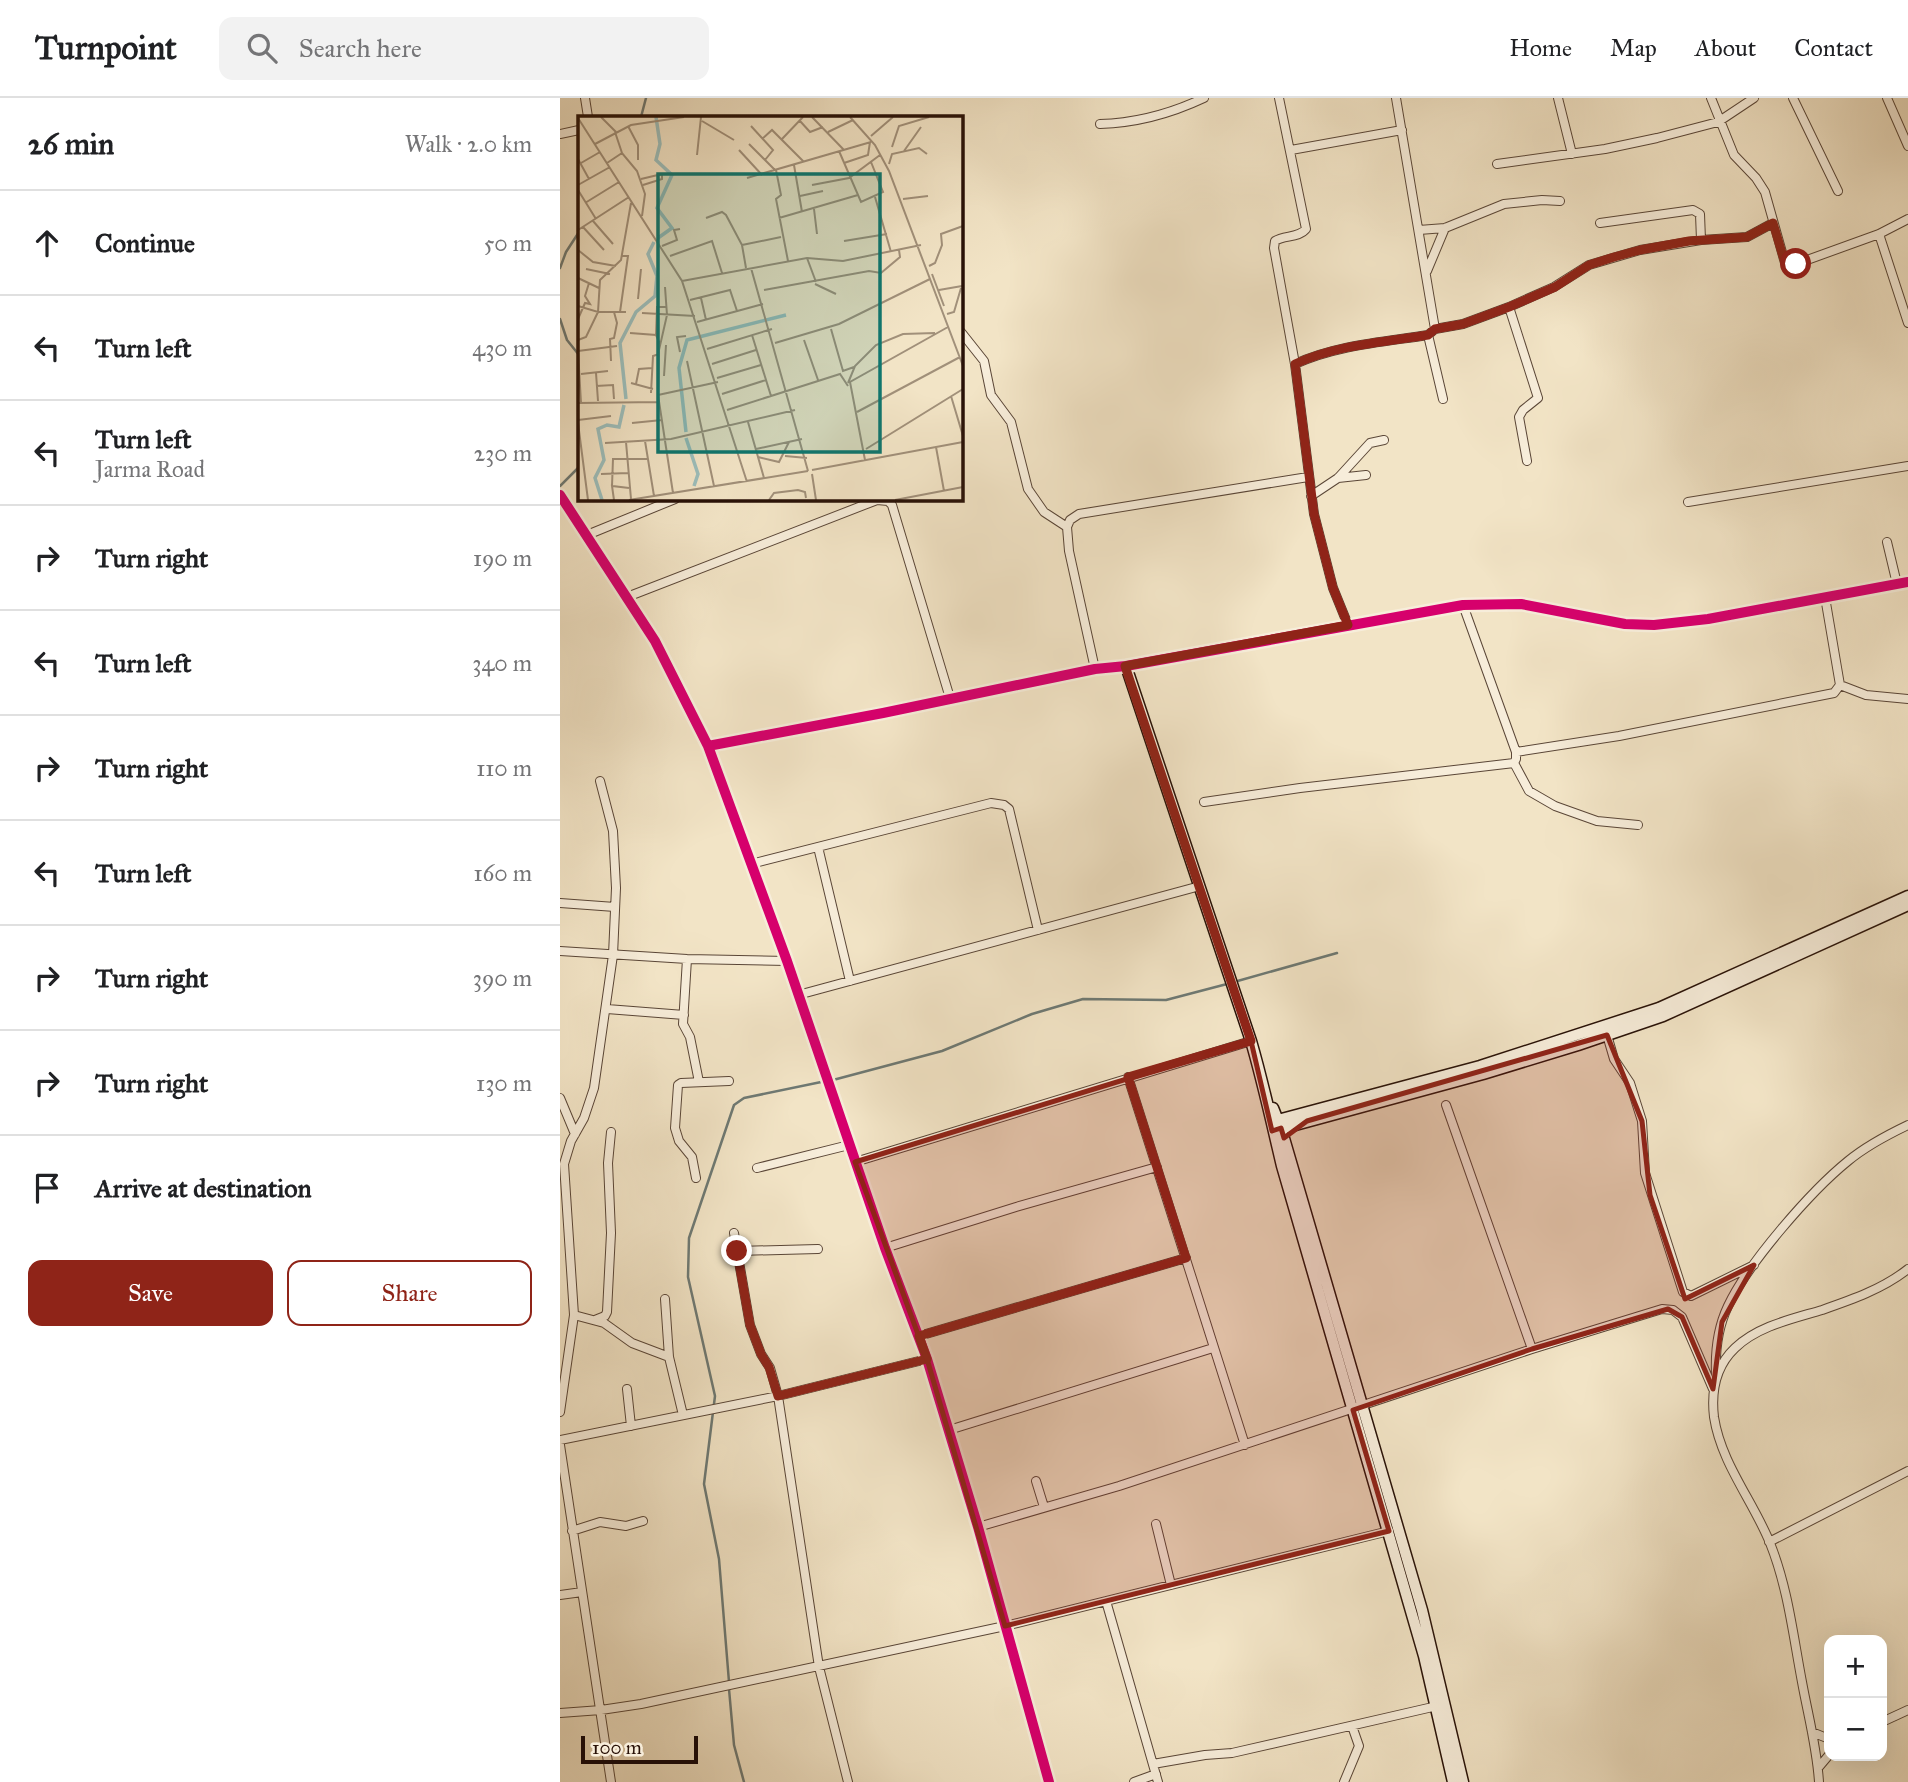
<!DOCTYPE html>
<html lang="en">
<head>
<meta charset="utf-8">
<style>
	body { margin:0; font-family:"IM FELL Great Primer",serif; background:#f2f2f2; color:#202124 }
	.controls { position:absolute; right:21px; bottom:21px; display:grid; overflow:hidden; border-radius:14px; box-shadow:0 7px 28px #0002 }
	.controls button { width:63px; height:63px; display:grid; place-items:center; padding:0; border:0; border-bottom:2px solid #e0e0e0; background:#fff; color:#202124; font:35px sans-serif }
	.scale { position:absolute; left:21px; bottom:18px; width:117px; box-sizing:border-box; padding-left:7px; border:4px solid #281107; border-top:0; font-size:19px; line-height:24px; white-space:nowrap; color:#281107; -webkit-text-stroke:5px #f7edda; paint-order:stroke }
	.stop { position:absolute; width:21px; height:21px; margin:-16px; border:5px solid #8f2418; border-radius:50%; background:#fff }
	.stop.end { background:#8f2418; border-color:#fff; box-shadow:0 2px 7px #0008 }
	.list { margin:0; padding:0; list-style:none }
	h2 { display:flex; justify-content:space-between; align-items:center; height:91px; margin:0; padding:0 28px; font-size:30px }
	h2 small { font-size:23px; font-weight:400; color:#757577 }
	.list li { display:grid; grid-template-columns:46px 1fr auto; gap:21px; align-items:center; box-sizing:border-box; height:105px; padding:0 28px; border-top:2px solid #e0e0e0 }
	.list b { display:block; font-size:26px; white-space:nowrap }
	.list p { margin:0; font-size:23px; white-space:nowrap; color:#757577 }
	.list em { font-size:23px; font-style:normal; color:#757577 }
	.actions { display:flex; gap:14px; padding:21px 28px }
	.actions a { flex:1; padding:16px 0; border:2px solid #8f2418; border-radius:14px; text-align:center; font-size:24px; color:#8f2418 }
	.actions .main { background:#8f2418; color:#fff }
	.icon { flex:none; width:38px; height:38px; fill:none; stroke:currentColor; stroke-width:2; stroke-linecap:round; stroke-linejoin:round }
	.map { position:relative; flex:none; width:1348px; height:1684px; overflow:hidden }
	header { display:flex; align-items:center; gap:42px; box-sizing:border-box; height:98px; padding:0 35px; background:#fff; border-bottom:2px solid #e0e0e0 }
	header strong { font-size:33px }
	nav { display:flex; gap:38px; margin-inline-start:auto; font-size:24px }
	.search { width:490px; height:63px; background:#f2f2f2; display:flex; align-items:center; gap:18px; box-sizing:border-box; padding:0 24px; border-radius:14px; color:#757577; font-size:26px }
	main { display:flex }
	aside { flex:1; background:#fff }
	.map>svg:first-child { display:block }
</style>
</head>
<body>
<header>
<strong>Turnpoint</strong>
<div class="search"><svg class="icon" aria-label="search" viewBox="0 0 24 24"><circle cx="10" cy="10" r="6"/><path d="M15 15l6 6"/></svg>Search here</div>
<nav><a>Home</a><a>Map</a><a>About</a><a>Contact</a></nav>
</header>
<main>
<aside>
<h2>26 min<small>Walk · 2.0 km</small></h2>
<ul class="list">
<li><svg class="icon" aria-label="ahead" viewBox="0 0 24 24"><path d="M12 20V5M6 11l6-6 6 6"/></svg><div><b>Continue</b></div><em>50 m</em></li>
<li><svg class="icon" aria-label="left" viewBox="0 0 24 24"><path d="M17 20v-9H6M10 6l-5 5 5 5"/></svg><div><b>Turn left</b></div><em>430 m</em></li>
<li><svg class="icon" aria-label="left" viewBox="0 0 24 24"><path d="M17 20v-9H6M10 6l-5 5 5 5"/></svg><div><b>Turn left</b><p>Jarma Road</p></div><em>230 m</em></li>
<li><svg class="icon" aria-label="right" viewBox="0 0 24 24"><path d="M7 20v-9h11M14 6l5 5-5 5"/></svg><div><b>Turn right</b></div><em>190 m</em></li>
<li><svg class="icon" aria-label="left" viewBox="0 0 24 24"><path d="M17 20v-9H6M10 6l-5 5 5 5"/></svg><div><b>Turn left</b></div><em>340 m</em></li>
<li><svg class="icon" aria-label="right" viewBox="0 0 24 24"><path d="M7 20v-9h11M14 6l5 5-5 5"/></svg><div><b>Turn right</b></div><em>110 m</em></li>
<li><svg class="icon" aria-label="left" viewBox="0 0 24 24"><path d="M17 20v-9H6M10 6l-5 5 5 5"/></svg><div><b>Turn left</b></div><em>160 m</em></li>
<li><svg class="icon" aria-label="right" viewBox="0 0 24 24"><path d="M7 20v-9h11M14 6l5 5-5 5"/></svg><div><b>Turn right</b></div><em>390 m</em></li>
<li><svg class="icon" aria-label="right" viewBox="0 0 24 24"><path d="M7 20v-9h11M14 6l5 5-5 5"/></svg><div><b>Turn right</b></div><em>130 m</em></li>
<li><svg class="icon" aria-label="arrive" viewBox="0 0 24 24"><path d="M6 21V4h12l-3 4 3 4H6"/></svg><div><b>Arrive at destination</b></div></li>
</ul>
<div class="actions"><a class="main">Save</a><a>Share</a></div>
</aside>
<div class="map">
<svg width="1348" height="1684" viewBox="0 0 1348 1684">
	<rect width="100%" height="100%" fill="#f2e4c6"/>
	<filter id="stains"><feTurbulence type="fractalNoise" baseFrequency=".00286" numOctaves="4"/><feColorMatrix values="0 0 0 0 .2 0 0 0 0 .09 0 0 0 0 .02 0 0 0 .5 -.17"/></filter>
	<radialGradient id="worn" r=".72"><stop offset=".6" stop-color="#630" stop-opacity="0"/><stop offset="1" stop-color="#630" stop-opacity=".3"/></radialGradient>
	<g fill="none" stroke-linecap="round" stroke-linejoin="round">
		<!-- stream -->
		<path stroke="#6e7973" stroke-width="2.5" d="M81,19L86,0
			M0,170L6,154L19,134
			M0,221L7,242L19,257
			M0,388L19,369
			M674,884L777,855
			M273,982L382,953L472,916L523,901L606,902L667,886
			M169,1584L159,1461L144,1386L155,1298L128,1179L129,1140L174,1007L184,1000L266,983
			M169,1591L174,1647L184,1684"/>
		<defs>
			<path id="street" d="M25,0L28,19
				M719,0L746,131C739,140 724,137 715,143L714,150L735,266L754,416L773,490L788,527
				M836,0L875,231
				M998,0L1012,56
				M1151,0L1174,57L1196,80L1205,94L1225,165L1236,166L1319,136L1348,121
				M1233,0L1278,93
				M1327,0L1348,48
				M540,26C578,25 610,16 644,0
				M0,36L19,32
				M731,52L842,32
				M937,66L1045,51L1097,40L1158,24L1194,0
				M1040,125L1133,112L1140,116L1141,142
				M859,132L885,130L944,106L982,102L1000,103
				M1319,136L1348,225
				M867,173L885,130
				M949,209L978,300L963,312L959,319L967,363
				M401,234L424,263L431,297L451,324L468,391L484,414L507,429
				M868,237L883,301
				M735,266C777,247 823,244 868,237L875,231L903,226L949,209L994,189L1029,167L1080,152L1141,142L1187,139L1213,125
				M778,380L806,377
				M751,398L778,380L810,345L824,342
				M1128,404L1348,368
				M27,437L115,401
				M1327,444L1337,486
				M67,499L317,402L328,403L332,407L390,600
				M535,571L509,453L507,429L510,422L519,416L748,379
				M1280,587L1306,597L1348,601
				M956,654L1059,638L1274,595L1280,587L1265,499
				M954,665L969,693L995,708L1037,723L1078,727
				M644,704L740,690L954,665L956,661V654L903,507
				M258,749L290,883
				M191,766L431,705L444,707L449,711L478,832
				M0,805L55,809
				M0,853L127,861L227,863
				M127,861L123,926L130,939L139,984
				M238,897L640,788
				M47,911L124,917
				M1047,937L1054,961L1070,985L1082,1023L1085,1075L1123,1194L1131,1198L1194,1167
				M568,979L685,1347
				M0,1000L15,1036
				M886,1007L972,1251
				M295,1064L691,943
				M197,1070L289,1047
				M136,1080L132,1059L119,1043L115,1030L118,987L121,985L169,983
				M174,1135L190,1227L201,1256L210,1270L218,1298L259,1569L288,1684
				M325,1150L456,1109L597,1069
				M177,1153L258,1151
				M105,1201L109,1259L123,1317
				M14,1217L44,1225L72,1245L109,1259
				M35,1222L45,1218L47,1214L51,1135L48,1065L51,1034
				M359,1238L626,1160
				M1156,1276C1155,1253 1158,1229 1168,1208C1188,1165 1251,1093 1288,1063C1306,1048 1327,1037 1348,1027
				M67,1291L71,1328
				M0,1314L14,1217L4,1066L11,1043L24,1020L34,990L53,857L56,790L53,733L40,683
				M389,1332L653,1250
				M0,1342L218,1298L367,1261
				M0,1347L51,1684
				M476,1383L484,1409
				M596,1426L611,1487
				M418,1429L559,1388L972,1251L1102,1211L1113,1212L1122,1219L1153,1291
				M12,1433L40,1424L66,1428L83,1423
				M1209,1444L1348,1373
				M0,1497L22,1494
				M546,1503L598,1684
				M0,1615L41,1612L81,1606L445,1528L829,1433
				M1322,1624L1348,1612
				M1252,1634L1269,1641
				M593,1666L645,1657L672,1655L877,1608
				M1258,1670L1269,1657
				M574,1684L596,1676
				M784,1684L799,1648L792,1628
				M1259,1684C1257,1650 1248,1617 1242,1584C1233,1537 1228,1490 1210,1445C1193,1403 1161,1365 1154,1319C1151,1293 1156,1268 1175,1250C1198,1228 1232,1221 1262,1212C1291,1202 1323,1191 1348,1171"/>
			<path id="secondary" d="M0,397L95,543L148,648L227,863L325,1150L367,1261L418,1429L489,1684
				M566,568L691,943C703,984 712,1026 722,1068L864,1558L893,1684
				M148,648L323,615L535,571L566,568L903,507L961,506L1065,526L1094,527L1148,521L1348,484
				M713,1010L721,1030L862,1512L903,1684
				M714,1023L920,968L1099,910L1348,798
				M717,1032L923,976L1018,947L1103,918L1348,807"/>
		</defs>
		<!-- street casing -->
		<use href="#street" stroke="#5a4637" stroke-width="10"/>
		<!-- secondary casing -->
		<use href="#secondary" stroke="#281107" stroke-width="13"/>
		<!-- street -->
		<use href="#street" stroke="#f7edda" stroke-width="8"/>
		<!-- secondary -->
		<use href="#secondary" stroke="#f7edda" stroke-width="10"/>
		<defs>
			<path id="cycleway" d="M0,397L95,543L148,648L227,863L325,1150L367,1261L418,1429L489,1684
				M148,648L323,615L535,571L566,568L903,507L961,506L1065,526L1094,527L1148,521L1348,484"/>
		</defs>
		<!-- cycleway casing -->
		<use href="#cycleway" stroke="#f7edda" stroke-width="15"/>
		<!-- cycleway -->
		<use href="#cycleway" stroke="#d6006c" stroke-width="10"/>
	</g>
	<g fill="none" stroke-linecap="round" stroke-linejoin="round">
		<!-- route -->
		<path stroke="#8f2418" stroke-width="9" d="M177,1153L190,1227L201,1256L209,1269L218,1298L367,1261L359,1238L626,1160L568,979L691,943L565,568L788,527L773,490L754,416L735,266C776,247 823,244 868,237L875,231L903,226L949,209L995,189L1029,167L1054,159L1080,152L1129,143L1187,139L1213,125L1225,165L1236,166"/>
	</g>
	<!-- marked area -->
	<path fill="#8f2418" fill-opacity="0.2" stroke="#8f2418" stroke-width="5" stroke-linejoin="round" d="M1047,937L1082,1023L1090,1097L1125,1201L1194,1167L1162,1224L1153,1291L1122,1219L1108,1211L972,1251L793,1312L829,1433L445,1528L367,1261L295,1064L691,943L712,1033L721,1030L724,1040L747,1023Z"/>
	<!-- overview -->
	<g transform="translate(18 18)">
		<rect width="385" height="385" fill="#f2e4c6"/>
		<path fill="none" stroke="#9cbebb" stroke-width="3.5" d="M78,1L82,28L78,44L94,59L79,92L94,112L80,122M48,283L42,227L58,196L77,180L79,160L70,138L76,126M108,316L101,252L109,224L208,199M108,322L120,358L116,370M24,384L17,362L26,344L20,313L29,309L41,311L46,289"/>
		<path fill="none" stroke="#a1907a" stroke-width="2" d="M23,1L38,16M234,1L266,34M272,1L297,29L311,55L385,250M0,2L104,165L169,366M124,5L156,24M222,5L232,16L245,11M50,10L60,29V44M173,10L195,34L187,44M37,16L44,37M250,16L275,4M293,20L315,1M184,23L194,14L226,46M204,23L225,1M17,28L53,9L106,1M171,28L197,54M314,31L321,10L351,1M161,34L184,59M261,35L283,86L305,76L293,46M326,35L343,11M119,39L123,1M0,43L11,63M3,47L22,36M29,47L44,37L59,55L67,78L64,100M266,47L290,39L292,26M311,48L314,38L341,32L349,38M216,49L224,96M198,54L203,79L198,83L210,145M169,62L293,26M63,63L84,58M0,69L32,51M65,69L84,63V58M234,69L271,62L302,39M0,74L18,103M222,80L245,75M297,81L313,136M325,83L350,80M7,87L41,66M236,93L239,118M128,102L144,96L148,99L164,129L168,152M201,102L280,79M15,105L35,128M5,111L26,134M0,114L51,81M266,125L309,118M164,129L203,121M84,130L99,124L96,114L102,113M0,134L15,146L38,150M92,140L134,125L144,157M229,142L238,166M351,150L357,147L364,129L363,118L385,110M173,152L230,355M8,153L32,158M354,158L366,190M0,162L21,172M104,165L229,142L265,145L343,129M237,168L258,178M87,171L89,199L81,234L80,279L95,377M186,174L291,155L303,157L322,141L321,134M361,174L384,170M123,182L128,204M60,183L63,153M112,184L152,174L159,195M0,190L20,196L22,164L43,144L53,87M42,196L50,140H44M64,197L117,200M369,198L376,196L383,172M0,203L7,187L12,188L7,180L11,167M119,206L185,188M253,213L265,255L276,251M52,217L78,219L82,228M78,219L79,191H89M174,219L193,280M0,224L8,221L20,196H48M226,224L240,264M197,227L261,208L352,163M129,233L194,213M0,235L3,287M0,235L39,230M102,236L99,221L108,220M33,245L32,223L36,222L39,207L36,196M109,245L136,370M134,248L178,234M18,257L20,285M3,258L30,255M86,260L88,229M139,262L183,249M53,267L75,273M270,267L277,250L298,229L325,218L357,217M58,268L61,253L74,252M18,270L35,269L36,283M73,277L75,240L81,238M144,278L188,264M80,279L140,266M373,280L385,320M0,287L81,286M149,294L262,258L270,270M279,296L382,241M0,304L33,300M170,306L186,362M0,307L10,384M54,307L84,304M67,325L76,380M48,326L53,383M27,327L93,323L217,294M358,331L366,375M178,333L224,323M288,333L385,273M207,340L229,342M180,341L201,346L211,326M287,344L272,266L370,211M234,354L385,326M23,358L50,357M234,358L238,384M34,370L35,343H70M36,384L34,370L51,372M51,384L230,355M191,384L196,377L220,374L227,376L228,382M317,384L385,371"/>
		<path fill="#0f766e" fill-opacity="0.15" stroke="#0f766e" stroke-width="3.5" d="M80,58H302V336H80Z"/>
		<rect width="385" height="385" fill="none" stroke="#281107" stroke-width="3.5"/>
	</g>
	<rect width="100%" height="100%" filter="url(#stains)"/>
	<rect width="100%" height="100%" fill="url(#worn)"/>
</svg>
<div class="controls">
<button>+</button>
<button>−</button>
</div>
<div class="scale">100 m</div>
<div class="stop" style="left:1236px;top:166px"></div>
<div class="stop end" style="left:177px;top:1153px"></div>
</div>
</main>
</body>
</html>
